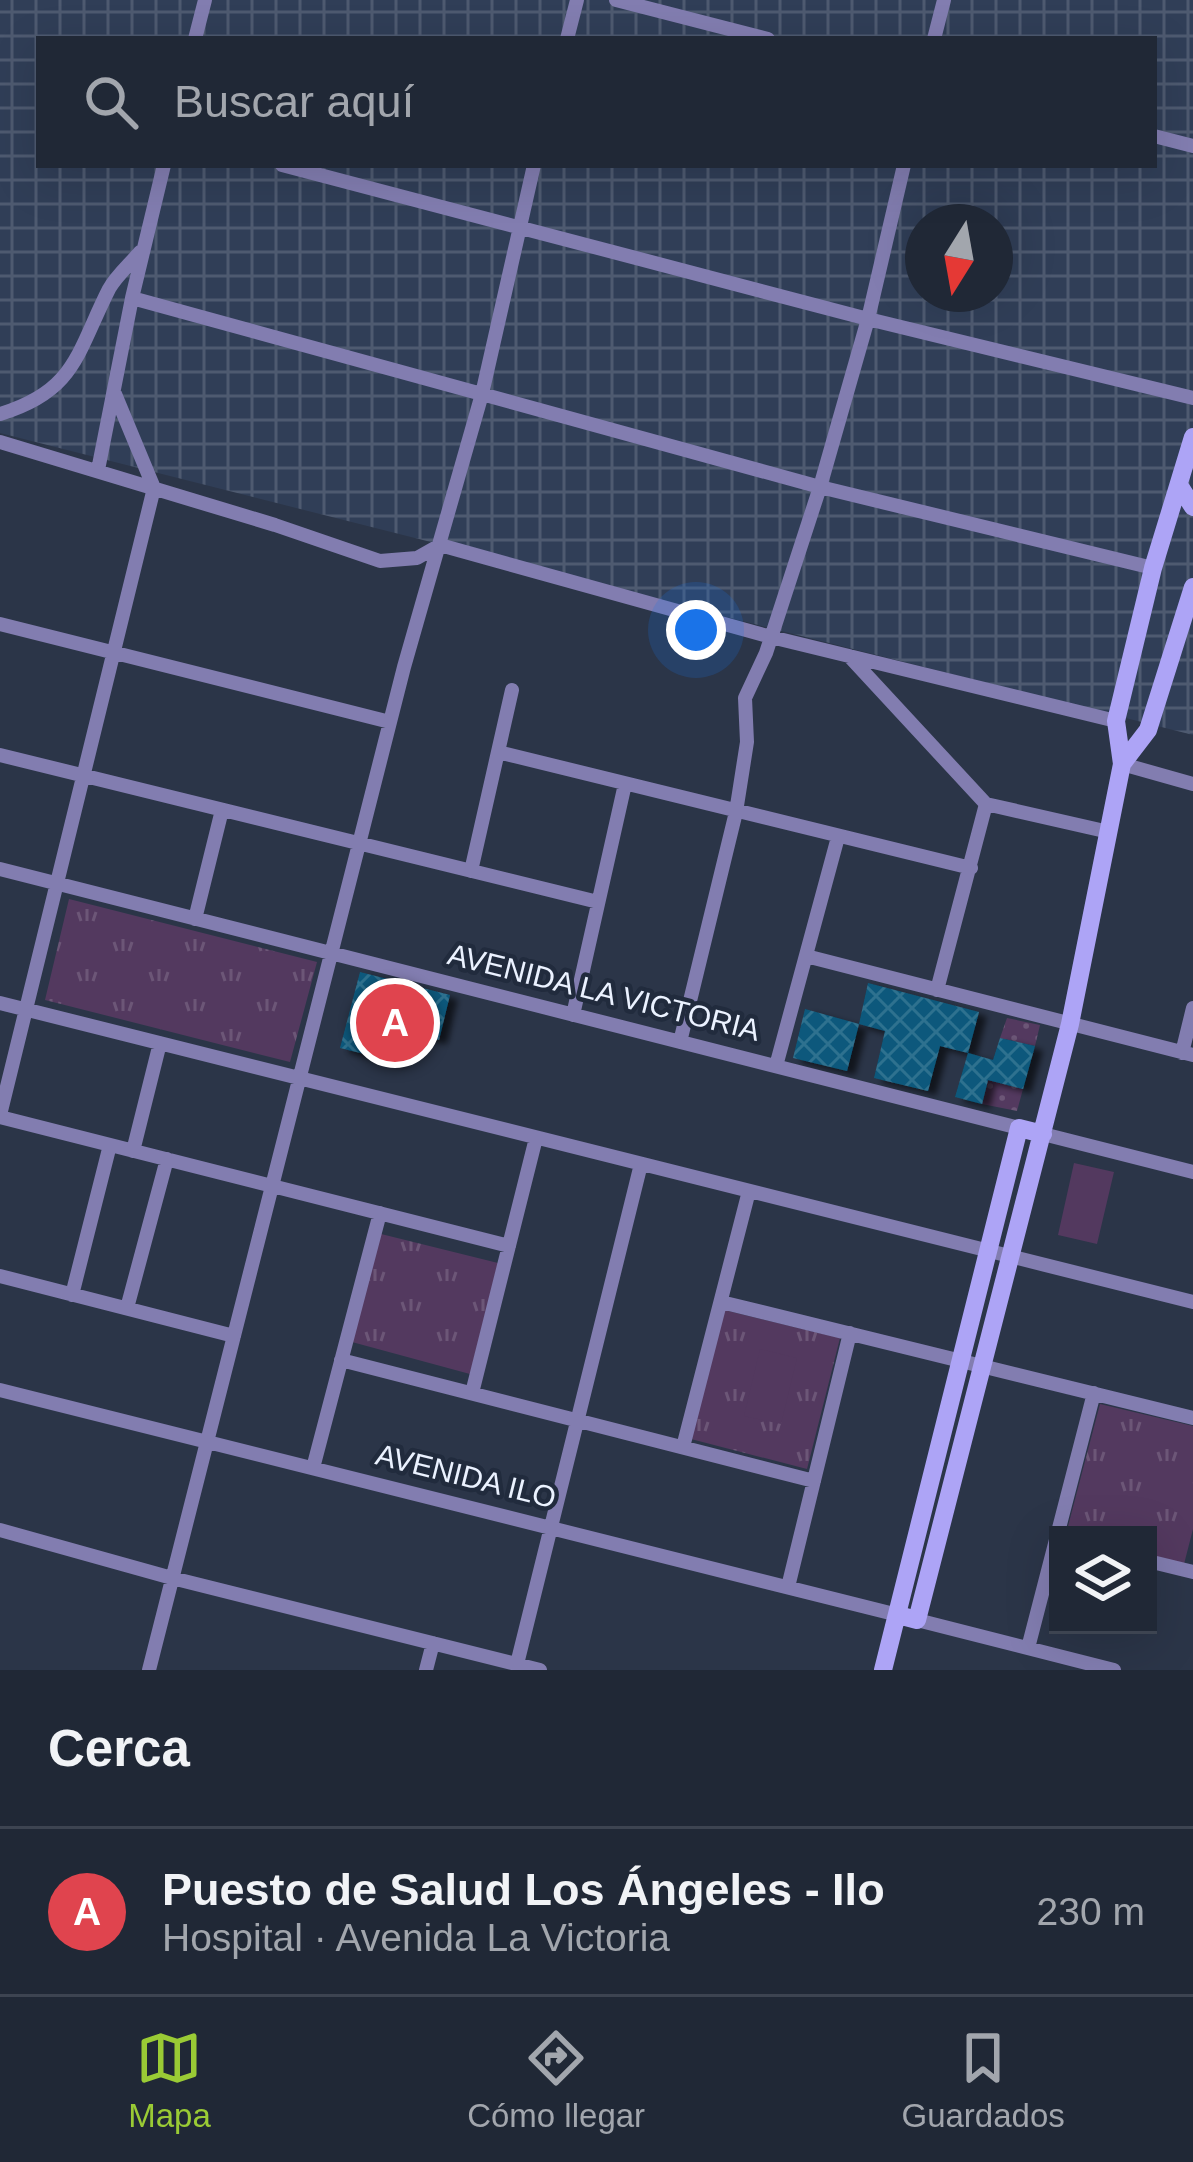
<!DOCTYPE html>
<html lang="es">
<head>
<meta charset="utf-8">
<style>
	body { margin:0; font-family:Arial,sans-serif; background:#28303e; color:#f1f3f6 }
	.controls { position:absolute; right:36px; bottom:36px; display:grid; overflow:hidden; border-radius:0px; box-shadow:0 12px 48px #0002 }
	.controls button { width:108px; height:108px; display:grid; place-items:center; padding:0; border:0; border-bottom:3px solid #3d4451; background:#202836; color:#f1f3f6; font:60px sans-serif }
	.compass { position:absolute; left:905px; top:204px; width:108px; height:108px; border-radius:50%; background:#202836; box-shadow:0 12px 48px #0002; rotate:191deg }
	.you { position:absolute; left:696px; top:630px; width:42px; height:42px; margin:-30px; border:9px solid #fff; border-radius:50%; background:#1a73e8; box-shadow:0 0 0 18px #1a73e833 }
	.badge { display:grid; place-items:center; width:78px; height:78px; border-radius:50%; background:#9acb35; color:#fff; font-size:39px; font-weight:700 }
	.pin { position:absolute; translate:-50% -50%; border:6px solid #fff; box-shadow:0 3px 12px #0006 }
	.list { margin:0; padding:0; list-style:none }
	h2 { display:flex; justify-content:space-between; align-items:center; height:156px; margin:0; padding:0 48px; font-size:51px }
	h2 small { font-size:39px; font-weight:400; color:#a2a6ad }
	.list li { display:grid; grid-template-columns:78px 1fr auto; gap:36px; align-items:center; box-sizing:border-box; height:168px; padding:0 48px; border-top:3px solid #3d4451 }
	.list b { display:block; font-size:45px; white-space:nowrap }
	.list p { margin:0; font-size:39px; white-space:nowrap; color:#a2a6ad }
	.list em { font-size:39px; font-style:normal; color:#a2a6ad }
	.icon { flex:none; width:66px; height:66px; fill:none; stroke:currentColor; stroke-width:2; stroke-linecap:round; stroke-linejoin:round }
	.map { position:relative; flex:none; width:1193px; height:1670px; overflow:hidden }
	.search { position:absolute; background:#202836; box-shadow:0 12px 48px #0002; left:36px; right:36px; top:36px; height:132px; display:flex; align-items:center; gap:30px; box-sizing:border-box; padding:0 42px; border-radius:0px; color:#a2a6ad; font-size:45px }
	.sheet { height:324px; background:#202836 }
	nav { display:flex; justify-content:space-around; align-items:center; box-sizing:border-box; height:168px; border-top:3px solid #3d4451; background:#202836; font-size:33px; color:#a2a6ad }
	nav a { display:grid; justify-items:center; gap:6px }
	nav .on { color:#9acb35 }
	.map>svg:first-child { display:block }
</style>
</head>
<body>
<div class="map">
<svg width="1193" height="1670" viewBox="0 0 1193 1670">
	<defs>
		<pattern id="industrial-grid" width="8" height="8" patternUnits="userSpaceOnUse" patternTransform="scale(3)"><rect width="8" height="8" fill="#303e57"/><path d="M0 4h8M4 0v8" fill="none" stroke="#4e5a70"/></pattern>
		<pattern id="grass-dots" width="8" height="8" patternUnits="userSpaceOnUse" patternTransform="scale(3)"><rect width="8" height="8" fill="#53395f"/><path d="M2 2h.1M6 6h.1" fill="none" stroke="#6c5677" stroke-width="1.8" stroke-linecap="round"/></pattern>
		<pattern id="park-tufts" width="24" height="20" patternUnits="userSpaceOnUse" patternTransform="scale(3)"><rect width="24" height="20" fill="#53395f"/><path d="M3 7l-1-3M5 7V3M7 7l1-3M15 17l-1-3M17 17v-4M19 17l1-3" fill="none" stroke="#6c5677"/></pattern>
		<pattern id="building-cross-hatch" width="8" height="8" patternUnits="userSpaceOnUse" patternTransform="scale(3)"><rect width="8" height="8" fill="#0b597b"/><path d="M0 0l8 8M0 8l8-8" fill="none" stroke="#2f718f"/></pattern>
		<filter id="shadow"><feDropShadow dx="8" dy="4.5" stdDeviation="3" flood-color="#0009"/></filter>
	</defs>
	<rect width="100%" height="100%" fill="#2b3548"/>
	<!-- industrial -->
	<path fill="url(#industrial-grid)" fill-rule="evenodd" d="M0,0H1193V735L0,433ZM39,39H1154V165H39ZM923,222H995V294H923Z"/>
	<!-- grass -->
	<path fill="url(#grass-dots)" d="M1007,1018L1040,1025L1035,1046L1000,1038Z
		M988,1080L1023,1089L1017,1111L982,1104Z"/>
	<!-- park -->
	<path fill="url(#park-tufts)" d="M69,899L317,962L290,1062L45,1000Z
		M381,1234L498,1263L470,1374L352,1342Z
		M724,1310L840,1338L807,1469L691,1439Z
		M1100,1404L1193,1426V1529L1184,1564L1148,1555V1535L1066,1534Z"/>
	<!-- pitch -->
	<path fill="#53395f" d="M1074,1163L1114,1172L1097,1244L1058,1235Z
		M760,1349L797,1358L781,1424L744,1416Z"/>
	<!-- building -->
	<path fill="url(#building-cross-hatch)" filter="url(#shadow)" d="M360,972L450,995L439,1040L405,1032L397,1062L340,1048Z
		M868,983L979,1012L968,1053L940,1046L928,1091L874,1078L885,1031L859,1024Z
		M805,1009L859,1024L847,1071L793,1058Z
		M1000,1038L1035,1046L1023,1089L988,1080L982,1104L955,1097L968,1053L993,1060Z"/>
	<g fill="none" stroke-linecap="round" stroke-linejoin="round">
		<!-- street -->
		<path stroke="#827db0" stroke-width="14" d="M616,0L768,39
			M195,39L205,0
			M567,39L577,0
			M934,39L944,0
			M1154,136L1193,146
			M282,165L868,319L1193,398
			M132,298L820,487L1153,568
			M0,414C76,391 77,352 109,289C116,276 130,264 140,252
			M0,442L275,525L380,561L417,558L440,545L771,637L1116,721
			M98,470L132,298L164,165
			M0,624L390,722
			M849,656L986,804L1109,832
			M498,752L971,868
			M0,755L598,902
			M1122,764L1193,784
			M0,869L1019,1128
			M471,871L512,690
			M195,919L222,810
			M806,956L1193,1055
			M937,990L986,804
			M0,1003L1193,1302
			M573,1015L625,784
			M680,1042L736,812L747,742L745,698L766,653L820,487L868,319L904,165
			M1182,1053L1193,1008
			M776,1066L838,837
			M0,1115L154,488L115,394
			M0,1117L509,1246
			M1043,1134L1193,1172
			M133,1151L160,1043
			M0,1276L234,1336
			M72,1295L110,1145
			M721,1302L1193,1418
			M127,1308L167,1159
			M341,1360L814,1481
			M0,1390L898,1615
			M472,1393L536,1138
			M683,1447L749,1191
			M313,1468L380,1213
			M0,1530L172,1578L540,1670
			M1148,1561L1193,1572
			M788,1587L850,1333
			M917,1620L1114,1670
			M1028,1648L1094,1393
			M517,1664L641,1164
			M149,1670L404,667L482,394L534,165
			M426,1670L433,1643"/>
		<!-- secondary -->
		<path stroke="#ada4f6" stroke-width="18" d="M1179,485L1193,507
			M1122,764L1148,730L1193,587
			M898,1615L917,1620L1070,1024L1122,764L1116,721L1153,568L1193,437
			M883,1670L1019,1128L1043,1134"/>
	</g>
	<g text-anchor="middle" dominant-baseline="central" stroke-width="9" stroke-linejoin="round" paint-order="stroke">
		<!-- street labels -->
		<g font-size="30" fill="#ebf2ff" stroke="#212b3d">
			<text transform="translate(604 992) rotate(14)">AVENIDA LA VICTORIA</text>
			<text transform="translate(466 1476) rotate(14)">AVENIDA ILO</text>
		</g>
	</g>
</svg>
<div class="controls">
<button><svg class="icon" aria-label="layers" viewBox="0 0 24 24"><path d="M12 4l9 5-9 5-9-5zM3 14l9 5 9-5"/></svg></button>
</div>
<svg class="compass" viewBox="-18 -18 36 36"><path d="M0-13l5 13h-10z" fill="#e53935"/><path d="M0 13l5-13h-10z" fill="#a2a6ad"/></svg>
<div class="you"></div>
<div class="pin badge" style="left:395px;top:1023px;background:#e0444e">A</div>
<div class="search"><svg class="icon" aria-label="search" viewBox="0 0 24 24"><circle cx="10" cy="10" r="6"/><path d="M15 15l6 6"/></svg>Buscar aquí</div>
</div>
<section class="sheet">
<h2>Cerca<small></small></h2>
<ul class="list">
<li><span class="badge" style="background:#e0444e">A</span><div><b>Puesto de Salud Los Ángeles - Ilo</b><p>Hospital · Avenida La Victoria</p></div><em>230 m</em></li>
</ul>
</section>
<nav>
<a class="on"><svg class="icon" aria-label="map" viewBox="0 0 24 24"><path d="M3 6l6-2 6 2 6-2v14l-6 2-6-2-6 2zM9 4v14M15 6v14"/></svg>Mapa</a>
<a><svg class="icon" aria-label="directions" viewBox="0 0 24 24"><path d="M12 3l9 9-9 9-9-9zM9 14v-3h6M13 9l2 2-2 2"/></svg>Cómo llegar</a>
<a><svg class="icon" aria-label="saved" viewBox="0 0 24 24"><path d="M7 4h10v16l-5-4-5 4z"/></svg>Guardados</a>
</nav>
</body>
</html>
